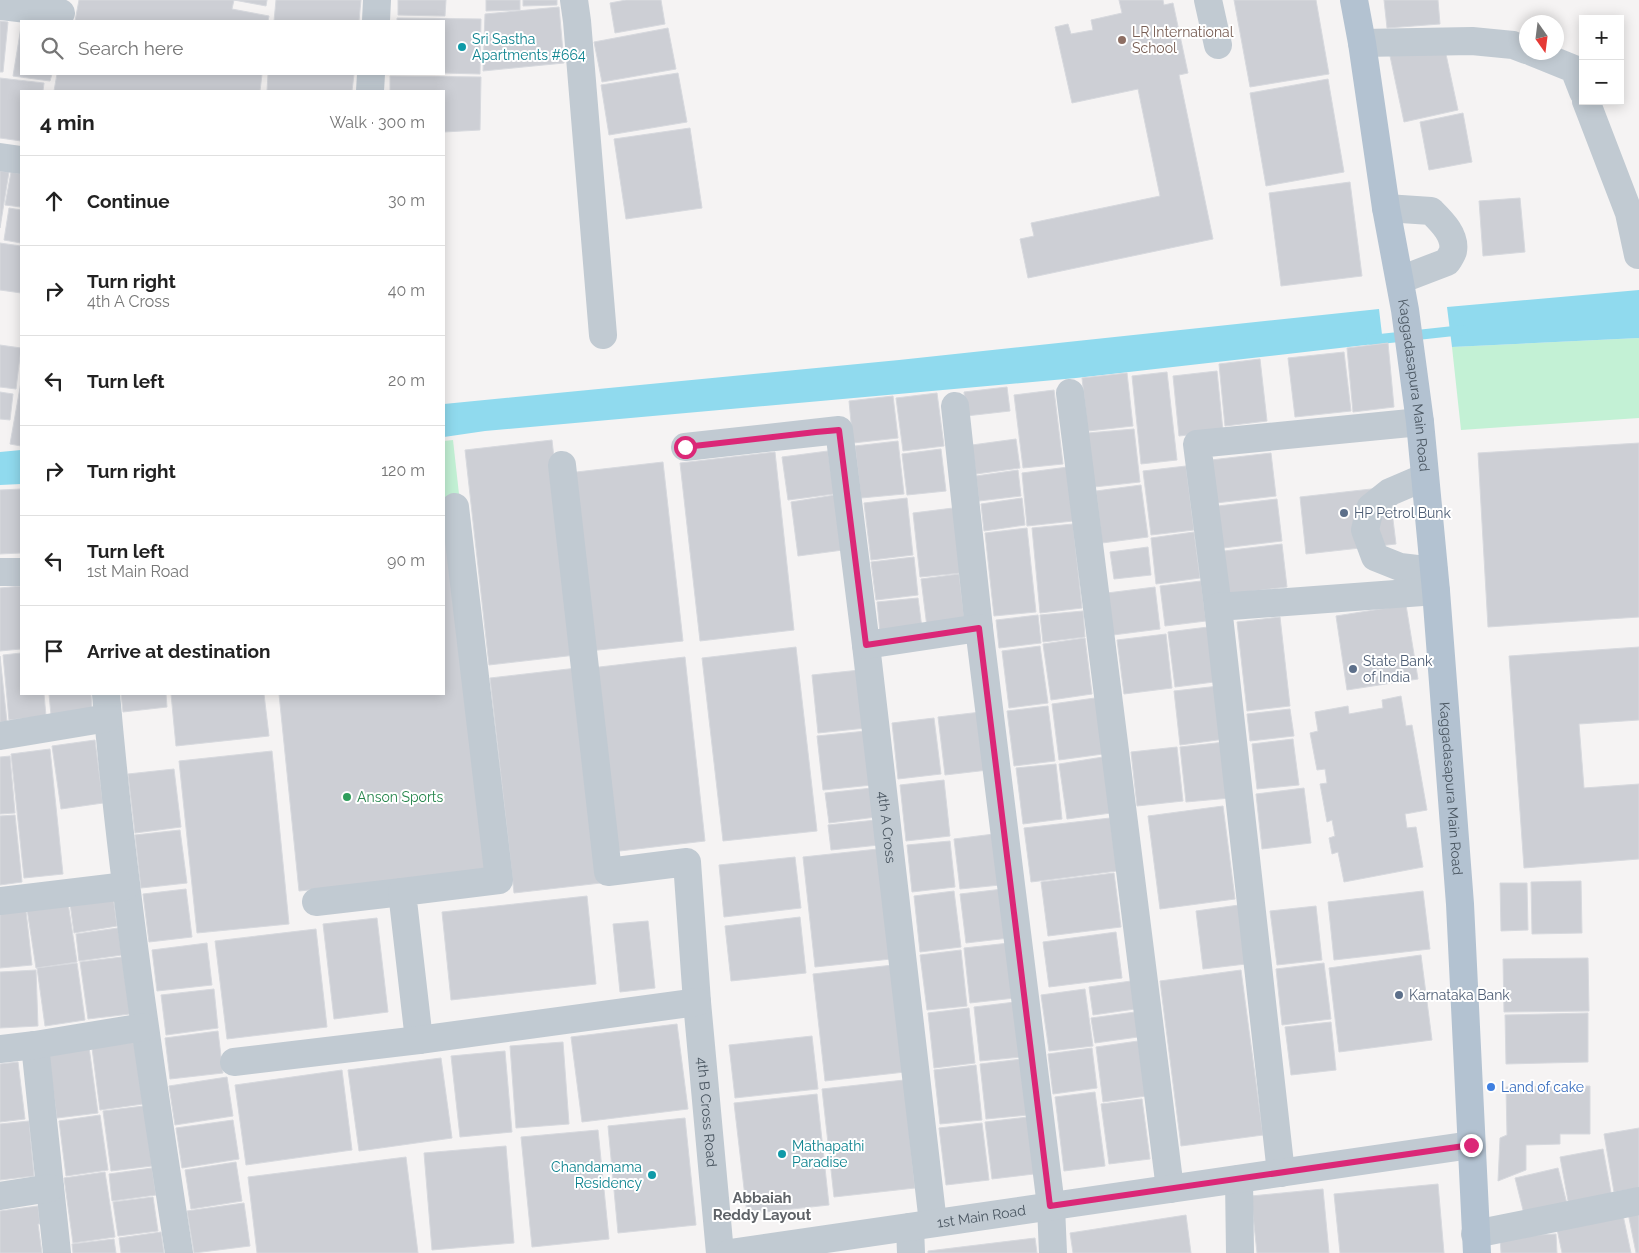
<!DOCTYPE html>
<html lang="en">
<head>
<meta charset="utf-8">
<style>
	body { margin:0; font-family:Raleway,sans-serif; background:#f2f2f2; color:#222 }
	.controls { position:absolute; right:15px; top:15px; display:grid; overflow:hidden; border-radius:0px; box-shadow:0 2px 12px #0003 }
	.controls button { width:45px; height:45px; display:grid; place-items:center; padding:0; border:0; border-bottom:1px solid #e0e0e0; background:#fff; color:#222; font:25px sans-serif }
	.compass { position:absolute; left:1519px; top:15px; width:45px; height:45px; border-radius:50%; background:#fff; box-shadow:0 2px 12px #0003; rotate:166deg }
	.stop { position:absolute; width:15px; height:15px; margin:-11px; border:4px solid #db2777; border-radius:50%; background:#fff }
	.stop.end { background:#db2777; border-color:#fff; box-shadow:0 1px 5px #0008 }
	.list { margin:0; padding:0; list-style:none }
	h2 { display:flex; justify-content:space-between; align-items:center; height:65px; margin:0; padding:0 20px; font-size:21px }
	h2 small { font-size:16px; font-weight:400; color:#767676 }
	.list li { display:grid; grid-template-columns:32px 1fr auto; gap:15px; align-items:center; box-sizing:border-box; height:90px; padding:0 20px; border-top:1px solid #e0e0e0 }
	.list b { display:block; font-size:19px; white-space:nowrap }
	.list p { margin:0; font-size:16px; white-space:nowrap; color:#767676 }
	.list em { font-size:16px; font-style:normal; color:#767676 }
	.icon { flex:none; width:28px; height:28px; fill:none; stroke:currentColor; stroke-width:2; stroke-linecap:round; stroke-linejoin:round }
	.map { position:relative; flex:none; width:1639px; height:1253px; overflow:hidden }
	.search { position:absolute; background:#fff; box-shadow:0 2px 12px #0003; left:20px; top:20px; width:425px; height:55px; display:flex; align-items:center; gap:12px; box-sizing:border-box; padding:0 18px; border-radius:0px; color:#767676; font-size:19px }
	.panel { position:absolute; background:#fff; box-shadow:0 2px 12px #0003; left:20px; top:90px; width:425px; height:605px; border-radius:0px }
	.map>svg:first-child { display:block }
</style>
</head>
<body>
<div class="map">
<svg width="1639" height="1253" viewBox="0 0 1639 1253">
	<rect width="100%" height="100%" fill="#f5f3f3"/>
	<!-- green -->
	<path fill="#c3f1d5" d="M1639,338V418L1461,430L1452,347Z
		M453,440L460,503L444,505V441Z"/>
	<!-- water -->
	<path fill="#90daee" d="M1639,290V338L1452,347L1447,307Z
		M1379,309L1383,343L1076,378L485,431L444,437V404L899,360Z
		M21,450V484L0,485V452Z"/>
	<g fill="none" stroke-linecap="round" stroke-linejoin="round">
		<!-- stream -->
		<path stroke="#90daee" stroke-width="10" d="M1371,340L1463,330"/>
	</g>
	<!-- building -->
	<path fill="#cdcfd5" stroke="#d7d9de" d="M79,0H234L232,9L269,16L268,21H75Z
		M234,0H267L266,6Z
		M276,0H361L359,21H274Z
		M398,0H446L445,16L398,15Z
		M486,0H520V10L486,11Z
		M523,0H557V5L523,6Z
		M626,0H661L665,24L615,33L610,3Z
		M1119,0H1163L1164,5L1173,3L1188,73L1179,75L1213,239L1028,278L1020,239L1034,236L1031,223L1160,196L1138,89L1072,103L1055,27L1068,24L1071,34L1093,30L1091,20L1122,13Z
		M1234,0H1316L1329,74L1250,87Z
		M1384,0H1438L1440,24L1387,28Z
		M559,7L564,63L483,71L485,14Z
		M397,18L481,19L480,74L444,73V21H397Z
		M0,21L8,22L3,72H0Z
		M21,27V74H52L50,81L13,76Z
		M668,28L676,69L602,82L594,42Z
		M1444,45L1458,110L1404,122L1390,56Z
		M678,73L687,122L609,135L601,85Z
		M57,74H262L260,91H54Z
		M268,74H354L352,91H267Z
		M390,76L481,77L480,130L444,132V91H390Z
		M0,78L44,83L43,91H21V141L0,138Z
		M1328,79L1344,172L1266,186L1250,93Z
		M1463,113L1472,162L1429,170L1420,122Z
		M690,128L702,208L626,219L614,139Z
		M0,171L9,172L0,228Z
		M11,172L21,174V207L5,205Z
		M1350,182L1362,276L1281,286L1269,193Z
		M1520,198L1525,252L1483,256L1479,201Z
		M9,208L21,210V243L4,240Z
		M0,243L21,246V293L0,290Z
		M1388,343L1394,407L1353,412L1347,348Z
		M0,345L21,348L16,389L0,387Z
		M1344,352L1351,411L1295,417L1288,358Z
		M1260,359L1267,421L1225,426L1219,364Z
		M1217,371L1223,431L1179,436L1173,376Z
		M1167,372L1177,460L1141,464L1132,376Z
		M1127,373L1133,426L1088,431L1082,378Z
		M21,382V446L10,444Z
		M1007,387L1010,411L966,416L964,392Z
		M1054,390L1063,464L1023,468L1014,395Z
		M0,392L13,394L10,420L0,419Z
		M937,393L944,446L903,451L896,398Z
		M893,396L898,438L853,443L849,401Z
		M1134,429L1140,482L1094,487L1088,433Z
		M1016,439L1020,468L976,474L972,445Z
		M552,440L576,655L489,665L465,450Z
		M898,441L904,494L861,498L855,446Z
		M1639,443V617L1488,627L1478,453Z
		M941,449L946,491L907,495L902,454Z
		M828,451L834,494L788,500L782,457Z
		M775,452L794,630L700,641L680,463Z
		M1271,453L1276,496L1216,503L1211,460Z
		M663,462L683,641L589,651L568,473Z
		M1186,466L1194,530L1151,535L1143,471Z
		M1068,467L1073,521L1027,526L1022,473Z
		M1018,470L1021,496L979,501L976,476Z
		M1141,485L1148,537L1102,543L1096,491Z
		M1389,487L1396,544L1306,554L1300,497Z
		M21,489V553L0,554V490Z
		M835,495L843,550L798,556L791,502Z
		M907,498L913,555L871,560L864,503Z
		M1022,498L1025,525L984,531L981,504Z
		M1277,499L1282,541L1223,548L1218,506Z
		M444,507L487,872L299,891L279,694H444Z
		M953,508L961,573L920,577L913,513Z
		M1073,524L1082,608L1040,613L1032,528Z
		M1027,528L1036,612L994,616L985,533Z
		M1194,532L1200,578L1156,584L1151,538Z
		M1282,544L1287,587L1229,594L1224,551Z
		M1148,547L1151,575L1114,579L1110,552Z
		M914,557L918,595L876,600L871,562Z
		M959,574L965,623L927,627L921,579Z
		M1201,581L1206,621L1165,626L1160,586Z
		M21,586V649L0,651V588Z
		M1155,587L1160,629L1113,635L1107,593Z
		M918,598L922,628L880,632L877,602Z
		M1406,605L1418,679L1347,690L1336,616Z
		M1083,611L1085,637L1043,642L1040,615Z
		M1038,615L1041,643L999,648L996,620Z
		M1280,617L1290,706L1247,711L1237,622Z
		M1208,627L1214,682L1175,687L1168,632Z
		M1166,634L1172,688L1124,694L1117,640Z
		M1085,638L1092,694L1051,700L1043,644Z
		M1040,646L1048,703L1009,708L1002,651Z
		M796,647L817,831L723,841L702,658Z
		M1639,647V720L1579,724L1584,788L1639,784V859L1524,868L1509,656Z
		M21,653V694H44L46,716L9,720L3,655Z
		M0,656L7,722H0Z
		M685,657L705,841L611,852L591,668Z
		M577,668L601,883L514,893L490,678Z
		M860,670L866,728L818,733L812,675Z
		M1219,686L1225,739L1180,745L1174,691Z
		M49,694H91L92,710L51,715Z
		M121,694H166L167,707L123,712Z
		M171,694H264L269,736L176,746Z
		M1401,696L1406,726L1412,725L1427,810L1405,814L1407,828L1416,827L1423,867L1344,882L1338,852L1332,854L1329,838L1335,836L1332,820L1327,822L1320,784L1327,783L1325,769L1317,770L1310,733L1318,731L1315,712L1348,706L1349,714L1383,708L1382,700Z
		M1095,698L1103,754L1059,760L1052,704Z
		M1048,706L1055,761L1014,766L1007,711Z
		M1290,709L1294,736L1250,741L1247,714Z
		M981,712L988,770L945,775L938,717Z
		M934,718L941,774L898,779L892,723Z
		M866,731L872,785L823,790L817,736Z
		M1293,739L1299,785L1257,789L1252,744Z
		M95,740L103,803L61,809L52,746Z
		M1225,742L1230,798L1186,802L1180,747Z
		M1177,747L1183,801L1137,806L1131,752Z
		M50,749L63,874L24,878L11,754Z
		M272,751L289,924L197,933L179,761Z
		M10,756L15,813L0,814V757Z
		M1103,757L1111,813L1067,819L1059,764Z
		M1056,764L1062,819L1023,824L1016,768Z
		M174,769L181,827L135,833L128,774Z
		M944,780L950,836L906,841L900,785Z
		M872,788L876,817L829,823L825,793Z
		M1304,788L1311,843L1262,849L1256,794Z
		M1223,806L1235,899L1160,909L1148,816Z
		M15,815L22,882L0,885V816Z
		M1110,818L1117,871L1031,882L1024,828Z
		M876,820L879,845L831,850L828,825Z
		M180,830L187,883L141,888L135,835Z
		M994,834L1000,885L960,889L954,839Z
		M950,841L955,887L912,892L907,845Z
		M878,849L891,959L815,967L803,857Z
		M795,857L801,908L724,917L719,865Z
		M1114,873L1121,927L1048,936L1041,882Z
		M1581,881L1582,933L1532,934L1531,882Z
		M1500,883H1527L1528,930L1501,931Z
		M186,889L192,937L149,942L143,894Z
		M1003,889L1009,938L966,943L960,894Z
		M954,891L961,947L920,952L914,896Z
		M1423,891L1430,949L1334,960L1328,902Z
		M113,896L117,926L74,933L70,903Z
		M587,896L596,984L451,1000L442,912Z
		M68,903L77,962L36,968L27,909Z
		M1239,905L1246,964L1203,969L1196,911Z
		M1316,906L1322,960L1277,965L1270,911Z
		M26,911L32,965L0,968V913Z
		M800,917L806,973L731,981L725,926Z
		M377,918L388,1012L334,1019L323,924Z
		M648,921L655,988L620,992L613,924Z
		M118,928L122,955L79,961L76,934Z
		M316,929L327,1027L227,1039L215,941Z
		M1116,932L1122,978L1049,987L1043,942Z
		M207,943L212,985L157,991L152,950Z
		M1009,943L1015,998L970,1003L964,948Z
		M961,950L967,1006L927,1010L920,955Z
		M1421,955L1432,1040L1339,1052L1329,968Z
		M122,957L130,1014L88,1019L80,962Z
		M1588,958L1589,1011L1504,1012L1503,959Z
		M77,963L85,1020L45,1026L37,968Z
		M1324,963L1331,1019L1282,1025L1276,969Z
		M893,965L905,1072L825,1081L813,974Z
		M36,970L38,1026L0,1028V972Z
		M1241,970L1263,1135L1181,1146L1160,981Z
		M1131,981L1135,1009L1093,1015L1089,987Z
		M214,989L218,1028L166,1035L161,995Z
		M1085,989L1093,1046L1049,1051L1041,995Z
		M1015,1002L1021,1057L980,1061L974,1007Z
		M969,1008L975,1063L934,1068L928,1013Z
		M1135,1012L1138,1037L1095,1043L1091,1018Z
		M1588,1013V1062L1506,1064L1505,1015Z
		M1331,1022L1336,1070L1291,1075L1285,1027Z
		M677,1024L688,1109L582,1122L571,1037Z
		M218,1031L223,1073L170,1079L165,1038Z
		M812,1036L818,1089L735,1098L729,1045Z
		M1138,1041L1146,1096L1103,1102L1096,1047Z
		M134,1042L143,1104L100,1110L92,1048Z
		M563,1042L569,1124L516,1128L510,1046Z
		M89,1047L98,1113L57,1118L48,1053Z
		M1092,1048L1097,1088L1053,1094L1048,1054Z
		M505,1051L512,1132L460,1137L451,1056Z
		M441,1058L452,1138L359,1151L348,1070Z
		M1022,1059L1028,1115L986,1119L980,1064Z
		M18,1062L25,1119L0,1122V1064Z
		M976,1065L982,1120L940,1124L934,1070Z
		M342,1070L352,1150L246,1165L235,1085Z
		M227,1077L233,1116L175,1125L169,1086Z
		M904,1080L915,1188L834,1197L822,1089Z
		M1590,1086V1134H1560V1144L1526,1145V1170L1498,1181L1500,1138L1507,1135L1506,1087Z
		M1095,1092L1105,1166L1064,1171L1055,1097Z
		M817,1094L829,1205L747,1214L734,1103Z
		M1142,1099L1150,1159L1109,1164L1101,1104Z
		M144,1106L152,1166L111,1171L103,1111Z
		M100,1115L108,1170L66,1176L59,1121Z
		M1028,1117L1034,1174L992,1179L985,1122Z
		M685,1118L696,1225L618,1233L608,1126Z
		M233,1120L239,1159L182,1168L176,1128Z
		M29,1121L34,1176L0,1180V1124Z
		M982,1123L989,1180L946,1185L939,1128Z
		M1639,1128V1188L1614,1192L1604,1134Z
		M598,1130L609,1239L532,1247L521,1137Z
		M506,1146L514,1243L432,1250L424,1153Z
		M1603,1149L1612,1198L1569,1206L1560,1157Z
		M406,1157L418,1253H257L248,1177Z
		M236,1162L242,1201L191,1209L185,1170Z
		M152,1168L156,1195L112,1201L109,1174Z
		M1558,1168L1568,1208L1525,1218L1515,1178Z
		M105,1172L115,1237L73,1243L64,1178Z
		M1438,1184L1444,1253H1340L1334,1194Z
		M1323,1189L1329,1253H1257L1251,1196Z
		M153,1197L158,1231L118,1236L113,1202Z
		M244,1203L250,1246L194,1253L187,1211Z
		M38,1206L40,1224H38L42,1253H0V1211Z
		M1639,1211V1253H1636L1628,1213Z
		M1186,1215L1191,1253H1073L1070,1233Z
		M1623,1215L1631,1253H1562L1557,1229Z
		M161,1232L164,1253H121L119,1238Z
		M1556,1234L1557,1253H1501L1500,1237Z
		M1035,1238L1037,1253H928V1251Z
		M114,1239L116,1253H73L72,1244Z"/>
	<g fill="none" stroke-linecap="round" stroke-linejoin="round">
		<!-- minor -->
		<g stroke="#c1cad2" stroke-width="28">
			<path d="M574,0L577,21L603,335"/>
			<path d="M1208,0L1218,45"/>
			<path d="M0,6L61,13"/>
			<path d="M376,21L377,0"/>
			<path d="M1362,43L1472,41L1513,45L1526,50"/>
			<path d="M1532,52L1574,69L1583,92"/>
			<path d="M370,91L371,74"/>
			<path d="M1586,101L1629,213L1638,255"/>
			<path d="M0,157L21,160"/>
			<path d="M1386,208L1431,211C1441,221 1456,235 1453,251C1452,254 1449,259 1447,262L1400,280"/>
			<path d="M1070,393L1170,1189"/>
			<path d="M955,406L979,628L1051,1206L1053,1253"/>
			<path id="s1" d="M685,447L839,430L866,645L933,1223"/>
			<path id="s2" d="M562,465L608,872L687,862L697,1002L720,1253"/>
			<path d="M1425,477L1390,492L1370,508L1365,530L1375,557L1400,567L1434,571"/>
			<path d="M0,572H21"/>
			<path d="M1218,607L1197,444L1420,422"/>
			<path d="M866,645L979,628"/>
			<path d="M106,694C122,881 150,1067 179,1253"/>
			<path d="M0,736L108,718"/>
			<path d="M0,901L126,886"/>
			<path d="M316,902L402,892"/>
			<path d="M419,1040L402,892L499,880L455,507"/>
			<path d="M35,1045L57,1253"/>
			<path d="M0,1049L35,1045L144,1027"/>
			<path d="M234,1062L419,1040L697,1002"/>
			<path d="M1281,1173L1218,607L1436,591"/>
			<path d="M1239,1179L1240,1253"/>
			<path d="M0,1196L50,1188"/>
			<path d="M910,1227L911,1253"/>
			<path d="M1475,1234L1639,1201"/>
			<path id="s3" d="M730,1253L1471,1145"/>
		</g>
		<!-- major -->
		<path stroke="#b3c2d1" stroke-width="28" id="s4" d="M1354,0L1362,43L1386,208L1405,310L1420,422L1436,591L1460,904L1477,1253"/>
	</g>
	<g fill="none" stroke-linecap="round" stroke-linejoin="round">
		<!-- route -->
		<path stroke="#db2777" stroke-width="6" d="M685,447L816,432L839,430L866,645L979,628L1050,1206L1471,1145"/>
	</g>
	<!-- markers -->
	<circle fill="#8d6e63" stroke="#fff" stroke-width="2" cx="1122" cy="40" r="5"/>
	<g fill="#0f9aa8" stroke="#fff" stroke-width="2">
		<circle cx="462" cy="47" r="5"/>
		<circle cx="782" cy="1154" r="5"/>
		<circle cx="652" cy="1175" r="5"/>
	</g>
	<g fill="#5c6f8a" stroke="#fff" stroke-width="2">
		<circle cx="1344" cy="513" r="5"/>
		<circle cx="1353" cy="669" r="5"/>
		<circle cx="1399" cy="995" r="5"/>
	</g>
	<circle fill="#2e9e5b" stroke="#fff" stroke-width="2" cx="347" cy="797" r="5"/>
	<circle fill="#3f7fe0" stroke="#fff" stroke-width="2" cx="1491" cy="1087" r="5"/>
	<g text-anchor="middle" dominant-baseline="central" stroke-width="4" stroke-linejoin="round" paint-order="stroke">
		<!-- education labels -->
		<g font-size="14" fill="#785e54" stroke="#fff" text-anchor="start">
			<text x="1132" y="32">LR International<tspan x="1132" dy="16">School</tspan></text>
		</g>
		<!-- culture labels -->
		<g font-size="14" fill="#0d838f" stroke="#fff" text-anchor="start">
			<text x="472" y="39">Sri Sastha<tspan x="472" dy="16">Apartments #664</tspan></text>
			<text x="792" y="1146">Mathapathi<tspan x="792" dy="16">Paradise</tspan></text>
			<text x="642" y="1167" text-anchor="end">Chandamama<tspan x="642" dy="16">Residency</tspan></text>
		</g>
		<!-- street labels -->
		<g font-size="14" fill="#4a5661" stroke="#fff">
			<text stroke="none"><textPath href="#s4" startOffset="390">Kaggadasapura Main Road</textPath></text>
			<text stroke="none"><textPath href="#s4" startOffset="795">Kaggadasapura Main Road</textPath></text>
			<text stroke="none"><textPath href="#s1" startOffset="555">4th A Cross</textPath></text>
			<text stroke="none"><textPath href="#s2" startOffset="740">4th B Cross Road</textPath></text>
			<text stroke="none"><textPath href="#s3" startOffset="254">1st Main Road</textPath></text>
		</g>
		<!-- service labels -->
		<g font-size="14" fill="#4e5e75" stroke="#fff" text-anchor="start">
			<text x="1354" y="513">HP Petrol Bunk</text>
			<text x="1363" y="661">State Bank<tspan x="1363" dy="16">of India</tspan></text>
			<text x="1409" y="995">Karnataka Bank</text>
		</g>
		<!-- leisure labels -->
		<g font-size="14" fill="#27864d" stroke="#fff" text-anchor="start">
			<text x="357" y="797">Anson Sports</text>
		</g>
		<!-- shop labels -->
		<g font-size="14" fill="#366cbe" stroke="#fff" text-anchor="start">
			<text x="1501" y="1087">Land of cake</text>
		</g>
		<!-- neighbourhood labels -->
		<g font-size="15" font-weight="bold" fill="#5f6368" stroke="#fff">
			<text x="762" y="1198">Abbaiah<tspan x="762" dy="17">Reddy Layout</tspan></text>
		</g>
	</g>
</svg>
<div class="controls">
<button>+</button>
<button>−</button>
</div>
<svg class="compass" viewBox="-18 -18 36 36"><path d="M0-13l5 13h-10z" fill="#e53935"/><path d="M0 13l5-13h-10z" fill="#767676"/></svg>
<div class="stop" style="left:685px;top:447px"></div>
<div class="stop end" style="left:1471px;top:1145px"></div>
<div class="search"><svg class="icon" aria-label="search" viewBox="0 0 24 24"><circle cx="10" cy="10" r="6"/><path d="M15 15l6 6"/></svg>Search here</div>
<section class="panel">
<h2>4 min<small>Walk · 300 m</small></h2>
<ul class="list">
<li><svg class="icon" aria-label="ahead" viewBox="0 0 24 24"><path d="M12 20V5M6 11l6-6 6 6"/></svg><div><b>Continue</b></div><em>30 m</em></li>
<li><svg class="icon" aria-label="right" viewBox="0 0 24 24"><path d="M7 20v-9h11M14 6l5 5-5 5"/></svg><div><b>Turn right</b><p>4th A Cross</p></div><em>40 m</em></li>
<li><svg class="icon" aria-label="left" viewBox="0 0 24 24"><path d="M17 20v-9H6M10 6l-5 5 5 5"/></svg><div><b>Turn left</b></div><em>20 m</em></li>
<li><svg class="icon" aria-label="right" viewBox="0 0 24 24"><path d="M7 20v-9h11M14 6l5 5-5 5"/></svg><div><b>Turn right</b></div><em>120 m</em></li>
<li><svg class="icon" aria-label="left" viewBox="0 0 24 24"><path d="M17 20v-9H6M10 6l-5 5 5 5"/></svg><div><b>Turn left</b><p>1st Main Road</p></div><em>90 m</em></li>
<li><svg class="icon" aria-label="arrive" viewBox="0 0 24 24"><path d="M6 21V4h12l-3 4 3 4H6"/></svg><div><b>Arrive at destination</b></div></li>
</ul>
</section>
</div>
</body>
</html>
